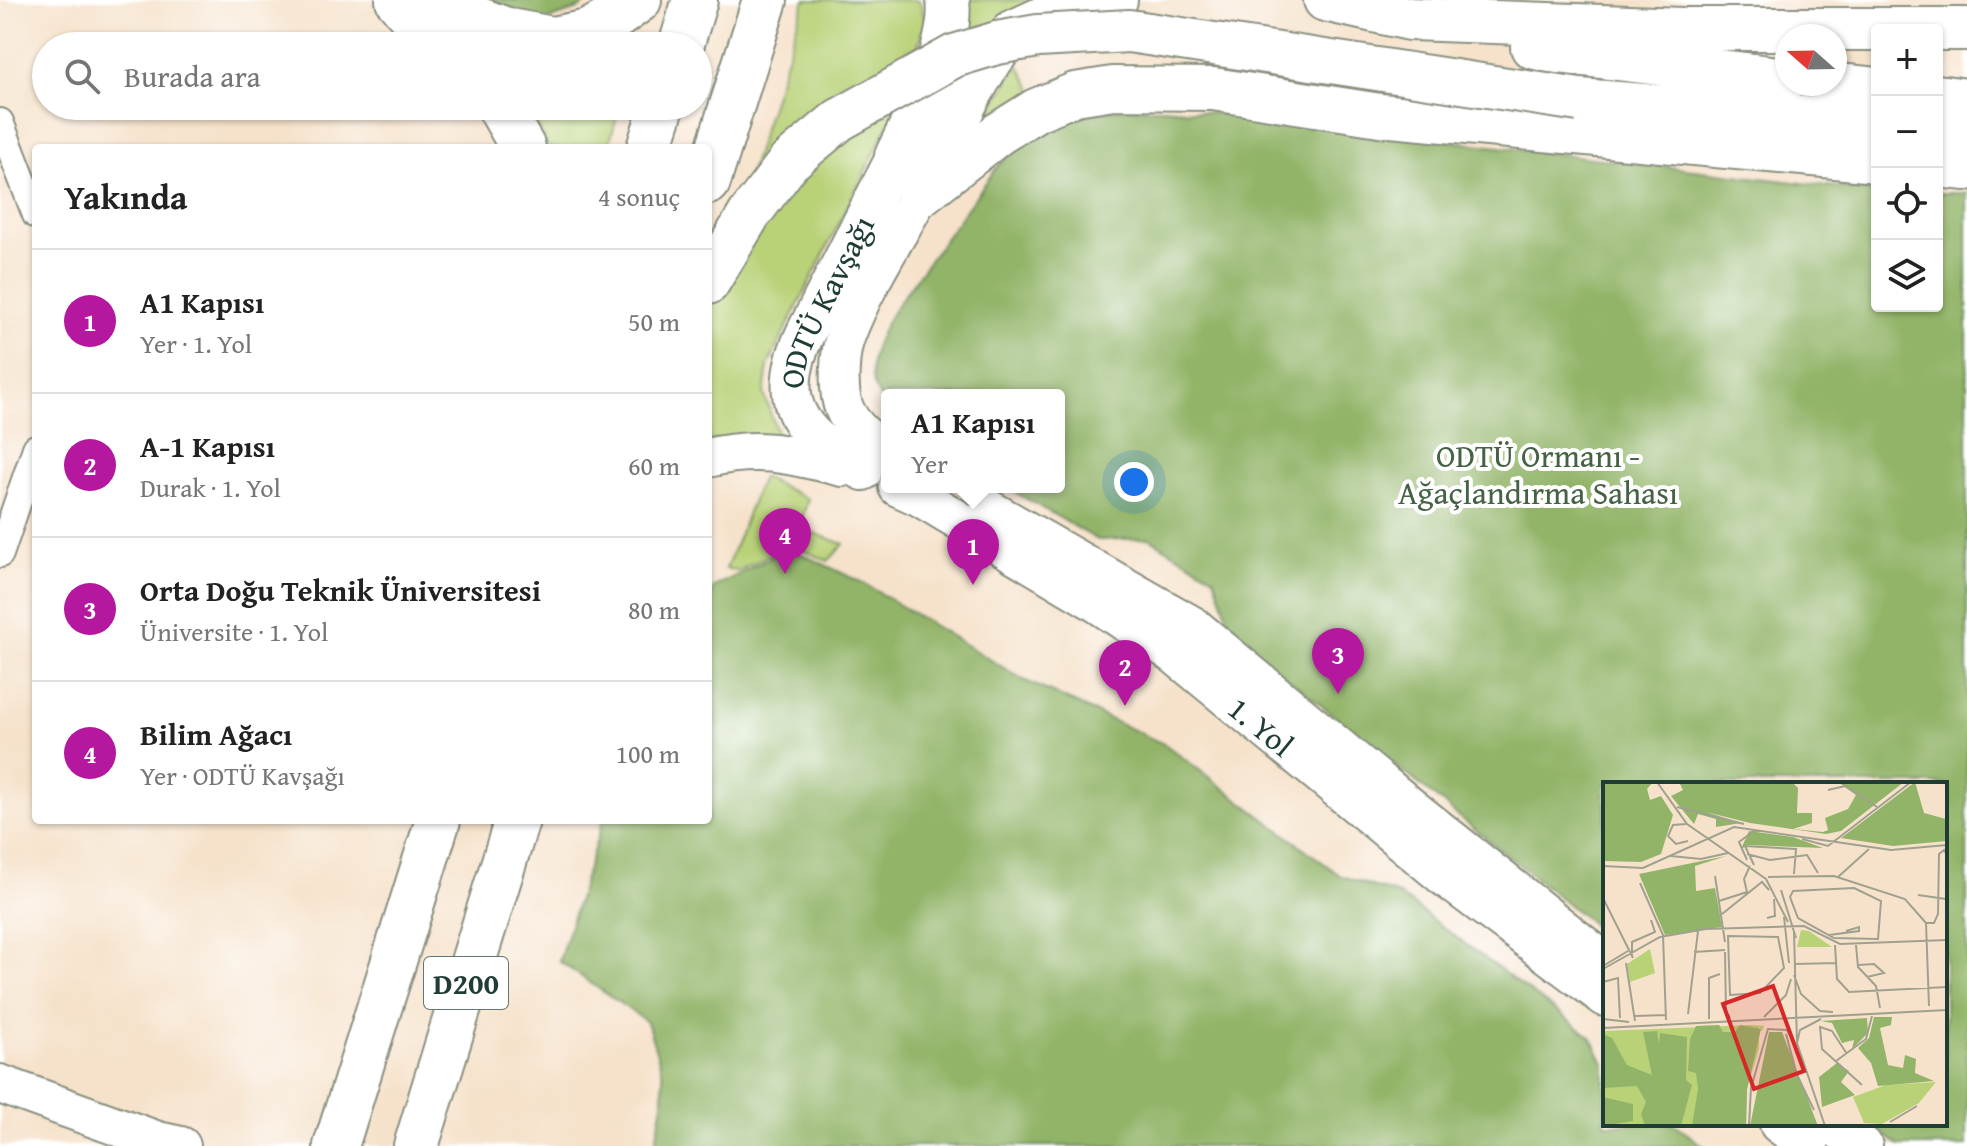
<!DOCTYPE html>
<html lang="tr">
<head>
<meta charset="utf-8">
<style>
	body { margin:0; font-family:"Gentium Book Plus",serif; background:#f2f2f2; color:#222 }
	.controls { position:absolute; right:24px; top:24px; display:grid; overflow:hidden; border-radius:8px; box-shadow:0 2px 6px #0004 }
	.controls button { width:72px; height:72px; display:grid; place-items:center; padding:0; border:0; border-bottom:2px solid #e0e0e0; background:#fff; color:#222; font:40px sans-serif }
	.compass { position:absolute; left:1775px; top:24px; width:72px; height:72px; border-radius:50%; background:#fff; box-shadow:0 2px 6px #0004; rotate:290deg }
	.you { position:absolute; left:1134px; top:482px; width:28px; height:28px; margin:-20px; border:6px solid #fff; border-radius:50%; background:#1a73e8; box-shadow:0 0 0 12px #1a73e833 }
	.badge { display:grid; place-items:center; width:52px; height:52px; border-radius:50%; background:#b5179e; color:#fff; font-size:26px; font-weight:700 }
	.pin { position:absolute; translate:-50% -66px; filter:drop-shadow(0 2px 4px #0008) }
	.pin::after { content:''; position:absolute; top:42px; width:28px; height:24px; background:inherit; clip-path:polygon(0 0,100% 0,50% 100%) }
	.popup { position:absolute; left:881px; top:389px; width:184px; height:104px; box-sizing:border-box; display:grid; place-content:center; border-radius:8px; background:#fff; filter:drop-shadow(0 2px 6px #0005); font-size:26px; white-space:nowrap; color:#767676 }
	.popup b { font-size:30px; color:#222 }
	.popup::after { content:''; position:absolute; left:50%; top:100%; margin-left:-16px; border:16px solid transparent; border-top-color:#fff }
	.list { margin:0; padding:0; list-style:none }
	h2 { display:flex; justify-content:space-between; align-items:center; height:104px; margin:0; padding:0 32px; font-size:34px }
	h2 small { font-size:26px; font-weight:400; color:#767676 }
	.list li { display:grid; grid-template-columns:52px 1fr auto; gap:24px; align-items:center; box-sizing:border-box; height:144px; padding:0 32px; border-top:2px solid #e0e0e0 }
	.list b { display:block; font-size:30px; white-space:nowrap }
	.list p { margin:0; font-size:26px; white-space:nowrap; color:#767676 }
	.list em { font-size:26px; font-style:normal; color:#767676 }
	.icon { flex:none; width:44px; height:44px; fill:none; stroke:currentColor; stroke-width:2; stroke-linecap:round; stroke-linejoin:round }
	.map { position:relative; flex:none; width:1967px; height:1146px; overflow:hidden }
	.search { position:absolute; background:#fff; box-shadow:0 2px 6px #0004; left:32px; top:32px; width:680px; height:88px; display:flex; align-items:center; gap:20px; box-sizing:border-box; padding:0 28px; border-radius:44px; color:#767676; font-size:30px }
	.panel { position:absolute; background:#fff; box-shadow:0 2px 6px #0004; left:32px; top:144px; width:680px; height:680px; border-radius:8px }
	.map>svg:first-child { display:block }
</style>
</head>
<body>
<div class="map">
<svg width="1967" height="1146" viewBox="0 0 1967 1146">
	<rect width="100%" height="100%" fill="#fff"/>
	<filter id="ink" filterUnits="userSpaceOnUse"><feTurbulence type="fractalNoise" baseFrequency=".0125" numOctaves="2"/><feDisplacementMap in="SourceGraphic" scale="16" xChannelSelector="R" yChannelSelector="G"/><feConvolveMatrix kernelMatrix="1 2 1 2 8 2 1 2 1" color-interpolation-filters="sRGB"/></filter>
	<filter id="wash" filterUnits="userSpaceOnUse"><feTurbulence type="fractalNoise" baseFrequency=".006" numOctaves="4" result="noise"/><feDisplacementMap in="SourceGraphic" scale="32" xChannelSelector="R" yChannelSelector="G"/><feGaussianBlur stdDeviation="1.8" result="paint"/><feColorMatrix in="noise" values="0 0 0 0 0 0 0 0 0 0 0 0 0 0 0 0 0 1.4 0 .05"/><feComposite in="paint" operator="in"/></filter>
	<g filter="url(#wash)">
		<rect width="100%" height="100%" fill="#f6e2cb"/>
		<!-- green -->
		<path fill="#b9d278" stroke="#6c8856" stroke-width="2" d="M805,0H919L925,19L917,51C859,86 799,124 750,172Z
			M962,0H1052L910,183Z
			M1018,64L1034,92L985,121Z
			M911,80L768,365L764,394L778,436L708,441V298L729,237Z
			M523,106H620L608,148H547L545,139Z
			M762,477L808,499L799,528L844,544L828,561L790,544L738,571L726,569Z"/>
		<!-- forest -->
		<path fill="#92b468" stroke="#58784e" stroke-width="2" d="M485,0H591L578,9L546,21Z
			M1123,108H1163L1205,112L1877,192V306H1937V193H1967V1146H1900L1868,1124H1945V784H1605V934L1234,635L1214,577L1149,538L1098,540L1006,487H1059V395H887V407C858,374 875,342 894,309L997,167L1021,144L1048,128L1085,115Z
			M789,548L861,582L1024,680L1166,745L1341,876L1399,895L1591,1037L1605,1065V1124H1674L1704,1146H655L663,1104V1074L647,1022L559,961L603,820H708V605L714,587Z"/>
	</g>
	<g filter="url(#ink)">
		<g fill="none" stroke-linecap="round" stroke-linejoin="round">
			<defs>
				<path id="street" d="M0,122L36,215
					M0,554L36,448"/>
				<g id="secondary">
					<path d="M887,452C871,442 851,426 844,408C837,390 839,353 846,335C864,287 894,242 918,197"/>
					<path d="M708,458C760,445 792,455 843,467"/>
					<path id="s1" d="M863,471C820,444 779,420 795,361C797,351 802,341 806,332L896,156"/>
					<path id="s2" d="M898,487L920,497L1094,601L1174,654L1446,878L1605,997"/>
					<path d="M990,510L1193,626L1413,809L1605,962"/>
					<path d="M0,1084L158,1141L181,1146"/>
					<path d="M1779,1124L1809,1146"/>
					<path d="M1831,1124L1863,1146"/>
				</g>
				<path id="primary" d="M1325,0L1410,19L1683,29H1967
					M1532,47L1549,51L1787,79
					M1828,84L1877,89
					M1937,96L1967,100
					M1579,100L1877,123
					M1937,128L1967,130
					M896,156C916,115 954,46 948,0
					M1937,166L1967,169
					M924,186L969,97L987,66L1012,32L1053,13L1116,0
					M918,197L998,134L1036,110L1075,94L1113,88L1213,89L1380,115L1877,161
					M708,283L749,215L789,162"/>
				<path id="highway" d="M398,0L427,34L442,46
					M448,0L469,16L509,31L552,39L588,32L617,16L639,0
					M681,46L695,0
					M499,106L523,148
					M649,148L662,106
					M708,182L765,0
					M336,1146L438,820
					M416,1146L517,820"/>
			</defs>
			<!-- street casing -->
			<use href="#street" stroke="#8a9080" stroke-width="30"/>
			<!-- secondary casing -->
			<use href="#secondary" stroke="#8a9080" stroke-width="42"/>
			<!-- primary casing -->
			<use href="#primary" stroke="#8a9080" stroke-width="46"/>
			<!-- highway casing -->
			<use href="#highway" stroke="#8a9080" stroke-width="48"/>
			<!-- street -->
			<use href="#street" stroke="#fff" stroke-width="26"/>
			<!-- secondary -->
			<use href="#secondary" stroke="#fff" stroke-width="38"/>
			<!-- primary -->
			<use href="#primary" stroke="#fff" stroke-width="42"/>
			<!-- highway -->
			<use href="#highway" stroke="#fff" stroke-width="44"/>
			<defs>
				<path id="primary-bridge" d="M789,162L839,120L954,56L997,43L1038,36L1129,31L1579,100"/>
			</defs>
			<!-- primary-bridge casing -->
			<use href="#primary-bridge" stroke="#8a9080" stroke-width="46" stroke-linecap="butt"/>
			<!-- primary-bridge -->
			<use href="#primary-bridge" stroke="#fff" stroke-width="42"/>
		</g>
	</g>
	<g text-anchor="middle" dominant-baseline="central" stroke-width="8" stroke-linejoin="round" paint-order="stroke">
		<!-- shield labels -->
		<rect fill="#fff" stroke="#627771" stroke-width="2" x="424" y="957" width="84" height="52" rx="6"/>
		<g font-size="30" font-weight="bold" fill="#1f3d34">
			<text x="466" y="983">D200</text>
		</g>
		<!-- street labels -->
		<g font-size="32" fill="#1f3d34" stroke="#fff">
			<text stroke="none"><textPath href="#s1" startOffset="208">ODTÜ Kavşağı</textPath></text>
			<text stroke="none"><textPath href="#s2" startOffset="436">1. Yol</textPath></text>
		</g>
		<!-- park labels -->
		<g font-size="32" fill="#466245" stroke="#fff">
			<text x="1538" y="455">ODTÜ Ormanı -<tspan x="1538" dy="37">Ağaçlandırma Sahası</tspan></text>
		</g>
	</g>
	<!-- overview -->
	<g transform="translate(1603 782)">
		<rect width="344" height="344" fill="#f6e2cb"/>
		<path d="M198,148L206,149L229,165H194ZM47,167L52,191L27,200L24,182ZM148,243L161,244L159,249L156,245V266L144,307L143,344H0V249ZM333,300L316,321L279,342L261,341L250,315L283,303Z" fill="#b9d278"/>
		<path d="M0,0H50L44,7L47,18L58,14L70,33L58,72L38,80L0,79ZM76,0H189L195,6L194,31H209V41L190,47L220,50L225,48L222,36L245,27L253,13L235,0H301L238,49L223,52L147,41L103,30L138,41L113,45V37L95,32L91,42L68,14L80,8ZM312,0L321,31L343,37L344,59L290,64L238,56ZM146,49L190,55L220,66L145,63L138,67ZM123,74L92,84L93,109L112,106L119,145L62,153L36,92ZM271,235H289L288,243L277,246L285,283L300,286L302,273L313,277L312,291L331,299L275,304L268,281L255,266L266,256ZM264,236L265,251L249,267L251,258L239,261L229,241L218,239ZM116,243L120,250H132L137,243L158,247L144,307L143,344H89L95,307L93,291L85,289L87,257L93,244ZM54,249L56,262L57,251L84,255L83,298L89,303L78,344H42L38,332L43,320L34,304L0,306V252L9,256L24,283L49,293L40,250ZM166,250H179L215,344H147ZM234,281L246,289L238,300L252,313L219,325L216,295ZM0,315L30,322V339L0,344Z" fill="#92b468"/>
		<path fill="none" stroke="#a0a08f" stroke-width="2" d="M54,0L84,42L163,97L185,140M225,8L242,4L274,25M74,25L141,42M83,42L70,43L65,54L73,62L85,59M199,57L225,64L308,0M144,72L167,78L204,73L215,91M68,74L98,77L125,71M144,78L136,60L152,48M151,83L142,64L193,67L191,92M0,84L40,86L131,45L288,68L344,63M112,94L122,160M165,95L231,94L302,117L323,141L326,224M235,95L266,67M37,101L60,153L63,238M251,106L278,119L275,157L231,156L195,136L187,115L190,109ZM178,108L193,156M315,113L343,117M0,116L30,176M116,119L144,110L141,97L147,84M119,132L159,100L166,108M181,135L186,181M164,136L172,134L171,117M323,141H331L335,132L336,72L341,68L344,73M191,150L194,261L222,344M226,153L256,149V145L243,149M125,154L175,155L181,186L157,211L127,213ZM232,163L234,197L246,210L344,205M253,163L255,185L273,204L277,226M91,170L122,168M122,170L123,229L127,236M29,173V160L52,150L48,138M23,181L32,239M192,182L233,181M255,183L271,182L281,191L264,195M0,184L25,169M0,187L57,155L103,147L201,144L237,162L344,158M191,193L198,212L217,229L230,230M0,200L15,196L17,236M85,232L95,149M32,234L63,233M161,235L183,213L188,197M0,237L26,240M106,237V196L117,192M0,246L344,228M183,252L194,293L211,328M194,261L197,248L218,237M244,272L229,249L217,245L219,267L259,303M233,279L263,257L269,234M287,340L314,324M146,344L148,306L165,247L184,248L190,259"/>
		<path fill="#d62828" fill-opacity="0.15" stroke="#d62828" stroke-width="4" d="M170,204L201,289L151,307L120,222Z"/>
		<rect width="344" height="344" fill="none" stroke="#1f3d34" stroke-width="4"/>
	</g>
</svg>
<div class="controls">
<button>+</button>
<button>−</button>
<button><svg class="icon" aria-label="locate" viewBox="0 0 24 24"><circle cx="12" cy="12" r="6"/><path d="M12 2v4M12 18v4M2 12h4M18 12h4"/></svg></button>
<button><svg class="icon" aria-label="layers" viewBox="0 0 24 24"><path d="M12 4l9 5-9 5-9-5zM3 14l9 5 9-5"/></svg></button>
</div>
<svg class="compass" viewBox="-18 -18 36 36"><path d="M0-13l5 13h-10z" fill="#e53935"/><path d="M0 13l5-13h-10z" fill="#767676"/></svg>
<div class="you"></div>
<div class="pin badge" style="left:973px;top:585px">1</div>
<div class="popup"><b>A1 Kapısı</b>Yer</div>
<div class="pin badge" style="left:1125px;top:706px">2</div>
<div class="pin badge" style="left:1338px;top:694px">3</div>
<div class="pin badge" style="left:785px;top:574px">4</div>
<div class="search"><svg class="icon" aria-label="search" viewBox="0 0 24 24"><circle cx="10" cy="10" r="6"/><path d="M15 15l6 6"/></svg>Burada ara</div>
<section class="panel">
<h2>Yakında<small>4 sonuç</small></h2>
<ul class="list">
<li><span class="badge">1</span><div><b>A1 Kapısı</b><p>Yer · 1. Yol</p></div><em>50 m</em></li>
<li><span class="badge">2</span><div><b>A-1 Kapısı</b><p>Durak · 1. Yol</p></div><em>60 m</em></li>
<li><span class="badge">3</span><div><b>Orta Doğu Teknik Üniversitesi</b><p>Üniversite · 1. Yol</p></div><em>80 m</em></li>
<li><span class="badge">4</span><div><b>Bilim Ağacı</b><p>Yer · ODTÜ Kavşağı</p></div><em>100 m</em></li>
</ul>
</section>
</div>
</body>
</html>
